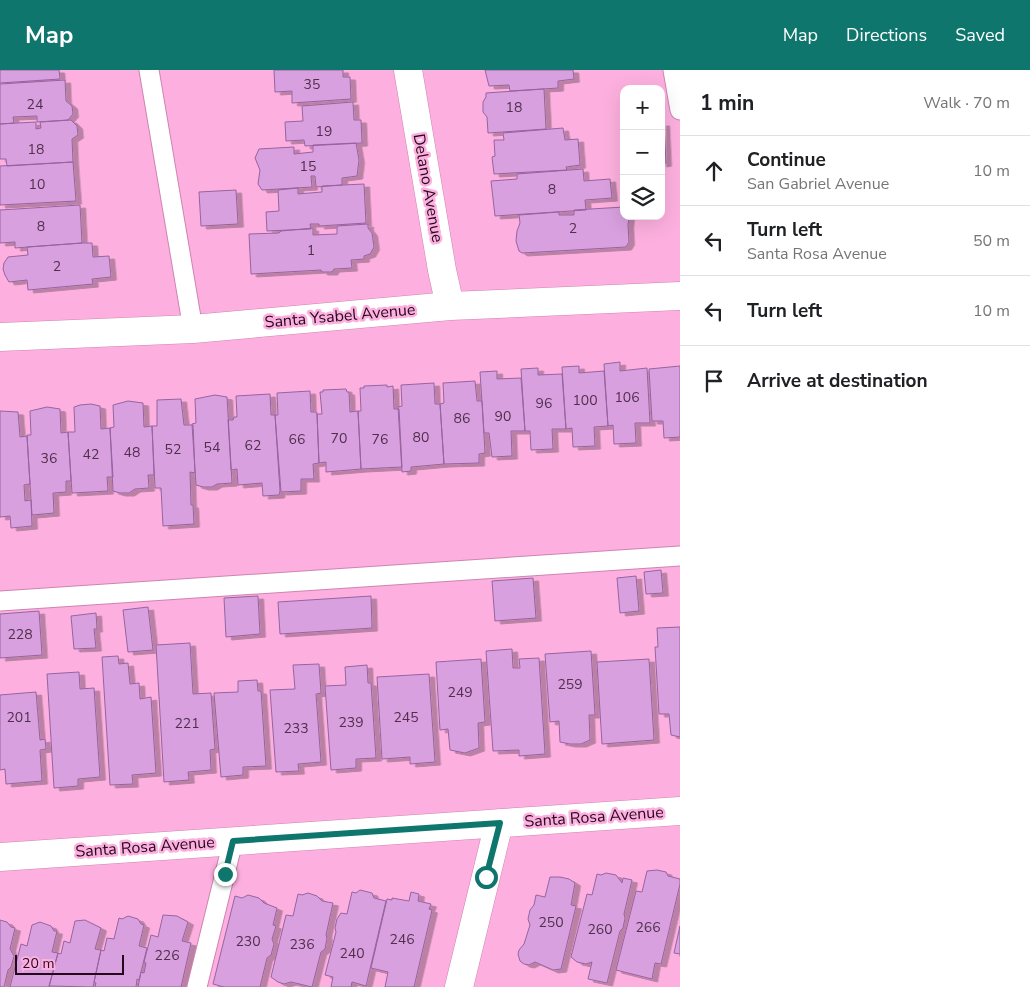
<!DOCTYPE html>
<html lang="en">
<head>
<meta charset="utf-8">
<style>
	body { margin:0; font-family:"Nunito Sans",sans-serif; background:#f2f2f2; color:#202124 }
	.controls { position:absolute; right:15px; top:15px; display:grid; overflow:hidden; border-radius:10px; box-shadow:0 5px 20px #0002 }
	.controls button { width:45px; height:45px; display:grid; place-items:center; padding:0; border:0; border-bottom:1px solid #e0e0e0; background:#fff; color:#202124; font:25px sans-serif }
	.scale { position:absolute; left:15px; bottom:12px; width:109px; box-sizing:border-box; padding-left:5px; border:2px solid #24091b; border-top:0; font-size:14px; line-height:18px; white-space:nowrap; color:#24091b; -webkit-text-stroke:4px #fdb0df; paint-order:stroke }
	.stop { position:absolute; width:15px; height:15px; margin:-11px; border:4px solid #0f766e; border-radius:50%; background:#fff }
	.stop.end { background:#0f766e; border-color:#fff; box-shadow:0 1px 5px #0008 }
	.list { margin:0; padding:0; list-style:none }
	h2 { display:flex; justify-content:space-between; align-items:center; height:65px; margin:0; padding:0 20px; font-size:21px }
	h2 small { font-size:16px; font-weight:400; color:#757577 }
	.list li { display:grid; grid-template-columns:32px 1fr auto; gap:15px; align-items:center; box-sizing:border-box; height:70px; padding:0 20px; border-top:1px solid #e0e0e0 }
	.list b { display:block; font-size:19px; white-space:nowrap }
	.list p { margin:0; font-size:16px; white-space:nowrap; color:#757577 }
	.list em { font-size:16px; font-style:normal; color:#757577 }
	.icon { flex:none; width:28px; height:28px; fill:none; stroke:currentColor; stroke-width:2; stroke-linecap:round; stroke-linejoin:round }
	.map { position:relative; flex:none; width:680px; height:917px; overflow:hidden }
	header { display:flex; align-items:center; gap:30px; box-sizing:border-box; height:70px; padding:0 25px; background:#0f766e; color:#fff }
	header strong { font-size:24px }
	nav { display:flex; gap:28px; margin-inline-start:auto; font-size:18px }
	main { display:flex }
	aside { flex:1; background:#fff }
	.map>svg:first-child { display:block }
</style>
</head>
<body>
<header>
<strong>Map</strong>
<nav><a>Map</a><a>Directions</a><a>Saved</a></nav>
</header>
<main>
<div class="map">
<svg width="680" height="917" viewBox="0 0 680 917">
	<defs>
		<filter id="shadow"><feDropShadow dx="5.5" dy="3" stdDeviation="0" flood-color="#0004"/></filter>
	</defs>
	<rect width="100%" height="100%" fill="#fdb0df"/>
	<!-- building -->
	<path fill="#d8a0df" stroke="#97639f" filter="url(#shadow)" d="M0,0H59L60,9L0,13Z
		M274,0H343V7H350L351,29L292,33V21L275,22Z
		M485,0H573L574,9L558,11V18L510,21L509,15L489,16Z
		M65,10L66,31L72,36L73,44L68,50L37,52V46L13,47L14,53L0,54V14Z
		M544,19L546,59L488,63L487,47L483,42V32L486,27V23Z
		M353,32L354,50H361L362,73L305,76L304,70L286,71L285,52L303,51L302,36Z
		M71,50L77,56L78,65L72,69L73,92L7,96L6,89H0V54L36,52V59L41,58L40,52Z
		M661,53H664L666,93L661,94Z
		M563,58L565,70L578,69L580,95L566,97L567,100L494,104L492,87L495,86L494,70H504L503,63Z
		M356,73L359,90L357,106L342,108V115L316,117L315,106H311L312,117L262,120L258,114L260,100L255,88L259,79L294,77V84L313,82V75Z
		M73,92L76,131L0,135V96Z
		M583,99L584,111L610,109L612,128L585,130L586,140L495,146L491,111L517,109V104Z
		M364,114L366,153L319,156V154H310L311,159L267,161L266,142L279,141L278,120L298,118V124L322,122V116Z
		M236,120L238,154L201,156L199,122Z
		M80,135L82,173L15,178V172L0,173V140Z
		M624,137V146H629L628,155L629,172L626,177L522,183L519,181L516,171L517,161L520,153L519,145L559,142V145H574V140Z
		M368,154V158L372,163L374,177L370,184L364,186V189L351,190L352,198L334,199L332,202H322L321,200L251,204L249,164L279,163L281,161L313,158V165L337,164V156Z
		M82,173H92L93,187L109,186L111,207L92,209L93,214L28,220L27,210L9,212L5,205L3,199L4,193L8,187L28,185L27,177Z
		M620,292V301L647,298L650,353H635L636,373L614,374L613,355L608,356L604,294Z
		M579,296V303L604,301L608,356L594,357L595,376L573,377L572,358L566,359L562,297Z
		M680,296V367L664,368L663,351H652L649,299Z
		M538,298V305L562,304L566,359H552L553,379L531,380L530,361H525L521,299Z
		M497,301V309L521,308L525,361H511L512,386L492,387L489,363H484L480,302Z
		M475,311L477,331H482L485,383L479,384V393L444,394L440,334L444,333L443,313Z
		M434,313L435,334H440L444,394L411,397V401L402,402L398,337L402,336L401,315Z
		M387,315V317L393,316L394,339H399L402,397L361,399L358,341H361L360,318H364V316Z
		M346,319L347,322H349L350,342L358,341L361,399L326,402V392L319,393L317,344H322L320,322H323V320Z
		M310,321L311,342H316L317,344L319,393L313,394L314,409H301V421L281,422L275,345H278L277,323Z
		M270,324L271,345H275L280,421L279,425L263,426L262,413L238,415L237,399L231,400L228,350H233L234,347H237L236,326Z
		M215,325L227,327L232,413L217,414L212,417H203L196,415L192,354L196,353L195,329Z
		M181,329L184,355H193L195,403L190,402L191,435H193L194,454L163,456L161,418H155L152,356H157V330Z
		M128,331L143,333L144,357L152,356L154,405H148L149,418L135,419L129,423H120L113,421L110,358L114,357L113,335Z
		M91,334L100,336L101,359L110,358L113,407H107L108,421L72,423L68,362H75L74,337L80,335Z
		M47,337L60,339L61,363L68,362L71,411H66V422L53,423L54,443L32,445L27,366V365H31L30,341Z
		M0,341L18,342L20,367L27,366L30,414L24,415L25,431L31,430L32,456L11,458L10,446L0,447Z
		M661,500L663,523L646,524L644,502Z
		M636,506L639,541L620,543L617,508Z
		M533,508L536,548L495,551L492,511Z
		M258,526L260,564L226,567L224,528Z
		M371,526L372,558L280,564L278,532Z
		M148,537L153,580L128,582L123,540Z
		M39,541L42,585L0,588V544Z
		M96,543L97,559H94L96,578L74,579L71,546Z
		M680,557V667L671,665L669,644H659L655,577H658L657,558Z
		M190,573L193,624L211,623L215,679L210,680L211,700L188,702L189,710L164,712L156,575Z
		M512,579L513,598H520L519,589L539,588L545,684L519,686V680L493,681L486,581Z
		M591,581L595,645H589L590,670L581,674H570L560,672L559,651L550,652L545,584Z
		M118,586L119,594L128,593L130,614L139,613L140,629L151,627L156,703L132,705L133,714L110,715L102,587Z
		M481,589L485,652L478,653L479,678L465,683L450,680L448,659L440,660L436,592Z
		M649,589L654,670L602,674L597,592Z
		M319,594L321,623L316,624L321,692L298,694L299,701L276,702L270,620L295,619L293,595Z
		M367,595L368,613H371L376,688L356,689V698L331,700L325,616L346,615L345,597Z
		M79,602L80,619L94,618L100,707L78,709V716L54,718L47,604Z
		M429,604L435,692L410,694V687L382,689L377,607Z
		M257,610L258,621H261L266,696L243,697V705L221,707L214,623L238,622V611Z
		M36,622L40,670L45,669L46,679L40,680L42,711L6,714L5,699L0,700V625Z
		M657,800L666,802L668,806L680,809V814L661,894L655,893L652,909L616,900L636,821L642,822L647,801Z
		M606,803L616,805L622,813L623,808L632,810L624,844L625,848L623,858L620,861L607,913L588,909L592,892L586,894L577,892L571,887L587,824L592,825L597,804L601,805Z
		M550,807H560L569,809L575,813L571,835L576,836L561,899L553,900L535,892L529,895L524,894L520,891L518,884L519,880L524,874L530,855L528,849L530,840L534,835L536,825L545,827Z
		M360,820L372,823L374,828L386,831L366,916L352,912L351,917H331L333,907L325,905L336,862L335,858L337,849L341,843L347,844L352,822L356,823Z
		M411,822L419,824L418,831L431,834L429,839L432,840L414,917H385L388,902L371,898L387,829L392,830V828L409,831Z
		M308,823L317,826L322,831L333,833L326,865L327,868L325,879L321,882L312,917L291,912L284,914L278,912L271,907L286,845L293,846L298,824L302,825Z
		M248,825L259,828L264,833L277,838L273,855L276,856L272,869L274,874L271,885L267,888L260,917H224L213,914L235,826L242,828Z
		M163,845L177,846L188,852L182,871L191,873L181,917H138L141,902L144,903L146,893L144,892L151,865L158,867Z
		M128,846L138,849L141,854L144,855L139,876L147,878L139,910L137,909L136,917H95L96,913L94,912L101,880L104,881L107,868L114,869L119,848L122,849Z
		M0,850L7,852L11,857L15,858L10,879L14,886L11,897L8,900L4,917H0Z
		M85,850L101,858L95,879L101,880L93,917L49,916L58,883L61,884L64,871L70,873L75,851Z
		M40,852L51,856L54,861H57L52,882L58,883L49,917H10L21,874L27,876L32,855Z
		M680,856V884L674,883Z"/>
	<g fill="none" stroke-linecap="round" stroke-linejoin="round">
		<defs>
			<path id="service" d="M149,0L193,259
				M673,0L680,40
				M0,531L680,486
				M197,917L233,771"/>
			<path id="minor" d="M408,0L442,200L450,236
				M0,267L193,259L450,236L680,226
				M0,787L680,741
				M459,917L499,753"/>
		</defs>
		<!-- service casing -->
		<use href="#service" stroke="#cd84b1" stroke-width="21"/>
		<!-- minor casing -->
		<use href="#minor" stroke="#cd84b1" stroke-width="29"/>
		<!-- service -->
		<use href="#service" stroke="#fff" stroke-width="19"/>
		<!-- minor -->
		<use href="#minor" stroke="#fff" stroke-width="28"/>
	</g>
	<g fill="none" stroke-linecap="round" stroke-linejoin="round">
		<!-- route -->
		<path stroke="#0f766e" stroke-width="6" d="M225,804L233,771L500,753L486,807"/>
	</g>
	<g text-anchor="middle" dominant-baseline="central" stroke-width="5" stroke-linejoin="round" paint-order="stroke">
		<!-- number labels -->
		<g font-size="14" fill="#512f4c">
			<text x="312" y="14">35</text>
			<text x="35" y="34">24</text>
			<text x="514" y="37">18</text>
			<text x="324" y="61">19</text>
			<text x="36" y="79">18</text>
			<text x="308" y="96">15</text>
			<text x="37" y="114">10</text>
			<text x="552" y="119">8</text>
			<text x="41" y="156">8</text>
			<text x="573" y="158">2</text>
			<text x="311" y="180">1</text>
			<text x="57" y="196">2</text>
			<text x="627" y="327">106</text>
			<text x="585" y="330">100</text>
			<text x="544" y="333">96</text>
			<text x="503" y="346">90</text>
			<text x="462" y="348">86</text>
			<text x="421" y="367">80</text>
			<text x="339" y="368">70</text>
			<text x="297" y="369">66</text>
			<text x="380" y="369">76</text>
			<text x="253" y="375">62</text>
			<text x="212" y="377">54</text>
			<text x="173" y="379">52</text>
			<text x="132" y="382">48</text>
			<text x="91" y="384">42</text>
			<text x="49" y="388">36</text>
			<text x="20" y="564">228</text>
			<text x="570" y="614">259</text>
			<text x="460" y="622">249</text>
			<text x="19" y="647">201</text>
			<text x="406" y="647">245</text>
			<text x="351" y="652">239</text>
			<text x="187" y="653">221</text>
			<text x="296" y="658">233</text>
			<text x="551" y="852">250</text>
			<text x="648" y="857">266</text>
			<text x="600" y="859">260</text>
			<text x="402" y="869">246</text>
			<text x="248" y="871">230</text>
			<text x="302" y="874">236</text>
			<text x="352" y="883">240</text>
			<text x="167" y="885">226</text>
		</g>
		<!-- street labels -->
		<g font-size="16" fill="#24091b" stroke="#fdb0df">
			<text transform="translate(428 118) rotate(80)">Delano Avenue</text>
			<text transform="translate(340 246) rotate(-5)">Santa Ysabel Avenue</text>
			<text transform="translate(594 747) rotate(-4)">Santa Rosa Avenue</text>
			<text transform="translate(145 777) rotate(-4)">Santa Rosa Avenue</text>
		</g>
	</g>
</svg>
<div class="controls">
<button>+</button>
<button>−</button>
<button><svg class="icon" aria-label="layers" viewBox="0 0 24 24"><path d="M12 4l9 5-9 5-9-5zM3 14l9 5 9-5"/></svg></button>
</div>
<div class="scale">20 m</div>
<div class="stop" style="left:486px;top:807px"></div>
<div class="stop end" style="left:225px;top:804px"></div>
</div>
<aside>
<h2>1 min<small>Walk · 70 m</small></h2>
<ul class="list">
<li><svg class="icon" aria-label="ahead" viewBox="0 0 24 24"><path d="M12 20V5M6 11l6-6 6 6"/></svg><div><b>Continue</b><p>San Gabriel Avenue</p></div><em>10 m</em></li>
<li><svg class="icon" aria-label="left" viewBox="0 0 24 24"><path d="M17 20v-9H6M10 6l-5 5 5 5"/></svg><div><b>Turn left</b><p>Santa Rosa Avenue</p></div><em>50 m</em></li>
<li><svg class="icon" aria-label="left" viewBox="0 0 24 24"><path d="M17 20v-9H6M10 6l-5 5 5 5"/></svg><div><b>Turn left</b></div><em>10 m</em></li>
<li><svg class="icon" aria-label="arrive" viewBox="0 0 24 24"><path d="M6 21V4h12l-3 4 3 4H6"/></svg><div><b>Arrive at destination</b></div></li>
</ul>
</aside>
</main>
</body>
</html>
